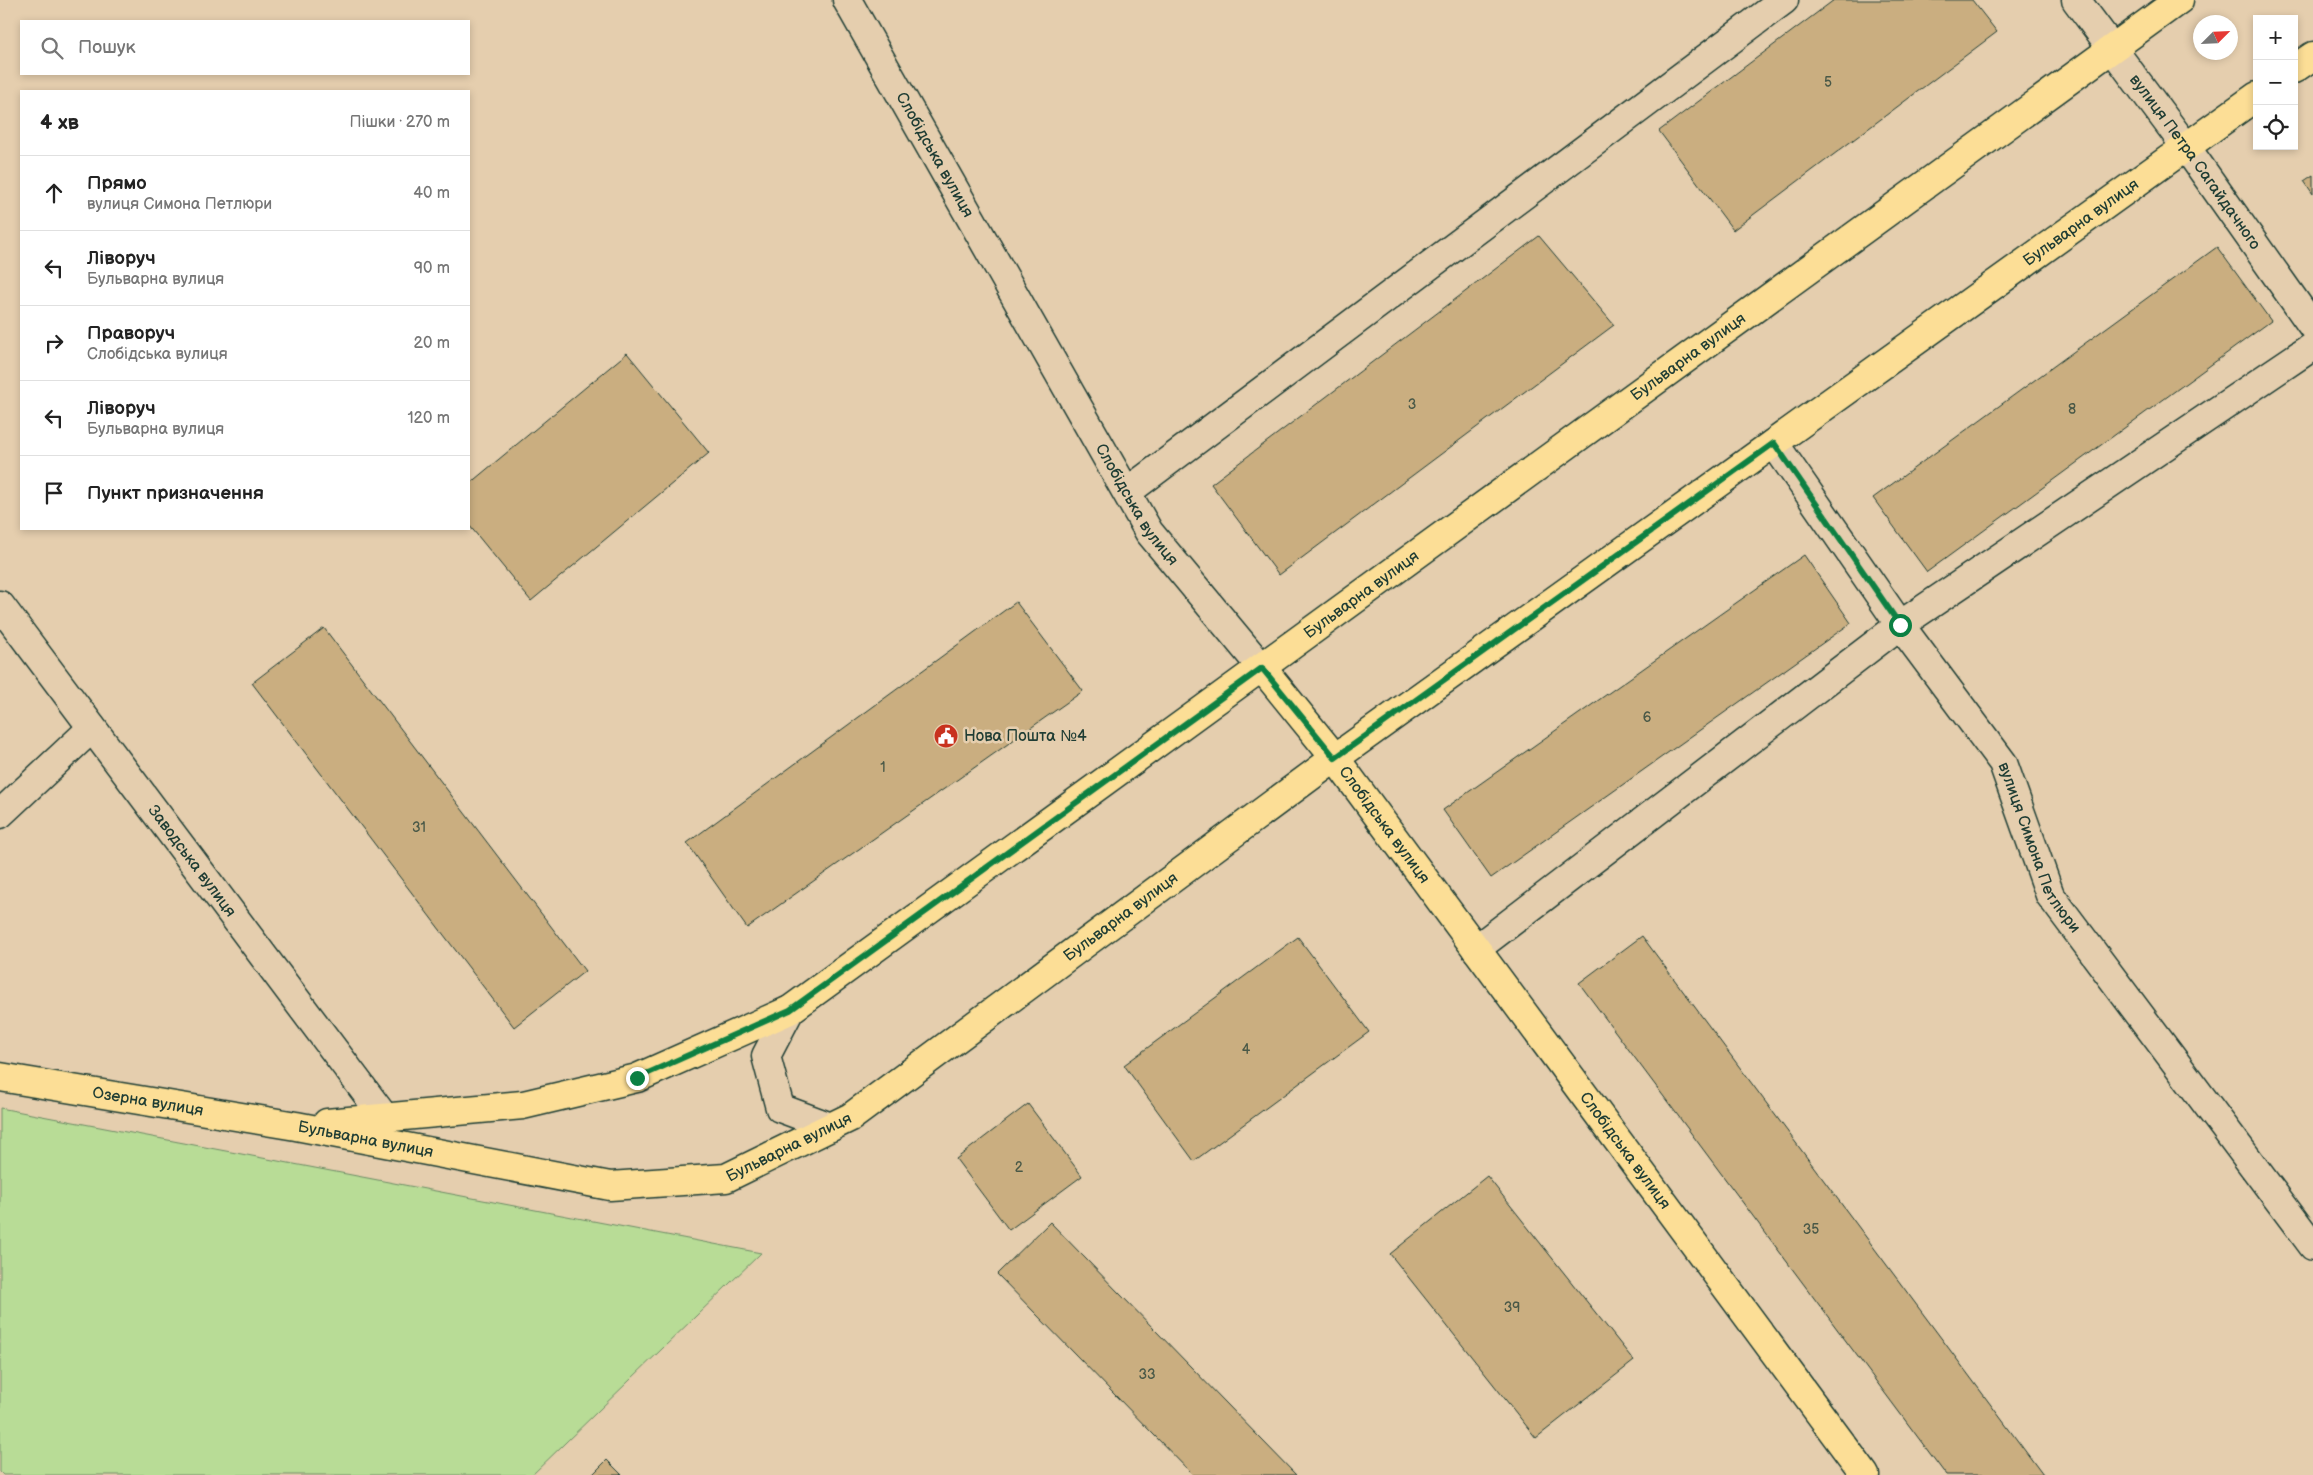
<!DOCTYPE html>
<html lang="uk">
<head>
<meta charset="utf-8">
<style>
	body { margin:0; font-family:"Balsamiq Sans",sans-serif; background:#f6f6f6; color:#222 }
	.controls { position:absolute; right:15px; top:15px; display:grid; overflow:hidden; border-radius:0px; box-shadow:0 2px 8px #0003 }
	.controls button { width:45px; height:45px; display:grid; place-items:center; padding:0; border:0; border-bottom:1px solid #e0e0e0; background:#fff; color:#222; font:25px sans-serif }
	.compass { position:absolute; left:2193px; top:15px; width:45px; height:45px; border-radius:50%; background:#fff; box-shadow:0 2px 8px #0003; rotate:66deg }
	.stop { position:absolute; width:15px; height:15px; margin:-11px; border:4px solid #0b8043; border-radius:50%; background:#fff }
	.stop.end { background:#0b8043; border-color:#fff; box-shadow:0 1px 5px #0008 }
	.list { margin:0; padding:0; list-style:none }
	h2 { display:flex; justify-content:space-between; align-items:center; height:65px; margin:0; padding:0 20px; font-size:21px }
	h2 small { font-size:16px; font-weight:400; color:#767676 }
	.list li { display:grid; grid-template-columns:32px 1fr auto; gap:15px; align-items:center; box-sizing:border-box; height:75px; padding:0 20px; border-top:1px solid #e0e0e0 }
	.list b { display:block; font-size:19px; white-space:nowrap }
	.list p { margin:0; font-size:16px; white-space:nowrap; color:#767676 }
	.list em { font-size:16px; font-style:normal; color:#767676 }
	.icon { flex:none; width:28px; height:28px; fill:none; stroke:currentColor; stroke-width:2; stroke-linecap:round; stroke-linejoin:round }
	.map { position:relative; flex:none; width:2313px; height:1475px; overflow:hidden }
	.search { position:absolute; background:#fff; box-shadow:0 2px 8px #0003; left:20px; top:20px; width:450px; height:55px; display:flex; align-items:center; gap:12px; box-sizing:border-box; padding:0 18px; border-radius:0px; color:#767676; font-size:19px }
	.panel { position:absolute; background:#fff; box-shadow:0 2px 8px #0003; left:20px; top:90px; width:450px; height:440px; border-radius:0px }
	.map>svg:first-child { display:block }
</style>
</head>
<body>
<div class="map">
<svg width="2313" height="1475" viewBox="0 0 2313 1475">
	<rect width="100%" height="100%" fill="#e5ceae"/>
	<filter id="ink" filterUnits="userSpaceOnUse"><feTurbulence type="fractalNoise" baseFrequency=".02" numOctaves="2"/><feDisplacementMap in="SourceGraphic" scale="10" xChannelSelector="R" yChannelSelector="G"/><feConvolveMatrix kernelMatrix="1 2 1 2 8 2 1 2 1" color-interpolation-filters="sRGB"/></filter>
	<g filter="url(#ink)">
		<!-- green -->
		<path fill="#b8dc96" stroke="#6c8c65" d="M0,1108L761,1253L532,1475H3L0,1472Z"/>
		<!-- building -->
		<path fill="#caae80" stroke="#1f3d34" d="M1834,0H1972L1997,32L1733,230L1659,131Z
			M2313,175V194L2304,181Z
			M1539,236L1614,325L1279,575L1211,484Z
			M2217,247L2271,321L1927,572L1873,498Z
			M627,353L709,453L531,601L469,525V484Z
			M1804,555L1851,623L1491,878L1443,810Z
			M1016,602L1083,691L747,928L687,843Z
			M324,628L585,971L514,1027L252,683Z
			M1642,936L2043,1475H1946L1579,983Z
			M1298,937L1369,1032L1194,1161L1124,1065Z
			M1028,1104L1082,1176L1009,1230L956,1159Z
			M1487,1176L1634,1361L1536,1438L1390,1254Z
			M1050,1222L1296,1475H1193L997,1274Z
			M607,1460L622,1475H592Z"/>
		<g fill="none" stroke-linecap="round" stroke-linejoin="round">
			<defs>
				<g id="minor">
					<path id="s1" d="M847,0L1149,532L1262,668"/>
					<path id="s2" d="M2076,0L2186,147L2313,327"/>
					<path id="s3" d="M1774,443L1900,625L2003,763L2050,895L2313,1246"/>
					<path d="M1127,492L1784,0"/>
					<path id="s4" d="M0,605L385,1118"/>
					<path d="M0,814L92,728"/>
					<path d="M1476,949L1900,625L2313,346"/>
					<path d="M790,1010L766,1056L780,1108L831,1127"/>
				</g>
				<g id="major">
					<path d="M2294,69L2313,56"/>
					<path id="s5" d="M1262,668L1335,758L1865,1475"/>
					<path id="s6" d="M0,1077L296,1126L610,1186L726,1178L851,1117L1335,758L2257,96"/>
					<path id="s7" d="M327,1123L523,1105L637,1078L790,1010L2179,0"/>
				</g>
			</defs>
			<!-- minor casing -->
			<use href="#minor" stroke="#1f3d34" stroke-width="31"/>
			<!-- major casing -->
			<use href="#major" stroke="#1f3d34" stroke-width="31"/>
			<!-- minor -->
			<use href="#minor" stroke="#e5ceae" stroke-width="28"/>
			<!-- major -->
			<use href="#major" stroke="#fcde96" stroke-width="28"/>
		</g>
	</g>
	<g fill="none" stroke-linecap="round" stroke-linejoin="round" filter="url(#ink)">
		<!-- route -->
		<path stroke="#0b8043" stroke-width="6" d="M637,1078L790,1010L1262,668L1335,758L1774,443L1900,625"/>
	</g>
	<!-- icons -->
	<defs>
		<symbol id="civic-disc" viewBox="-11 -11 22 22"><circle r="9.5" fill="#c8321e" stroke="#e5ceae"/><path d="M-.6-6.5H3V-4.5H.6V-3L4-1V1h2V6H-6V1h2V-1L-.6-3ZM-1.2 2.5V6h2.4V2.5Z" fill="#fff"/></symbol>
	</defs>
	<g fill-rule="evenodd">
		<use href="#civic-disc" x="932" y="722" width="28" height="28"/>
	</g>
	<g text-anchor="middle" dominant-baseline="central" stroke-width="5" stroke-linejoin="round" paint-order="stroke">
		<!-- number labels -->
		<g font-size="14" fill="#4a5947">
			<text x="1828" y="82">5</text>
			<text x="1412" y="404">3</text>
			<text x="2072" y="409">8</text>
			<text x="1647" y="717">6</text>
			<text x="883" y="767">1</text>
			<text x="419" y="827">31</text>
			<text x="1246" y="1049">4</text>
			<text x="1019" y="1167">2</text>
			<text x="1811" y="1229">35</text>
			<text x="1512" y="1307">39</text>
			<text x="1147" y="1374">33</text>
		</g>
		<!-- street labels -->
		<g font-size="16" fill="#1f3d34" stroke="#e5ceae">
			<text stroke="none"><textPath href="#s1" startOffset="178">Слобідська вулиця</textPath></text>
			<text stroke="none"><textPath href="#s2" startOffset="201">вулиця Петра Сагайдачного</textPath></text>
			<text stroke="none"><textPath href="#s6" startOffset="2396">Бульварна вулиця</textPath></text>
			<text stroke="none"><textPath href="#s7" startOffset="1592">Бульварна вулиця</textPath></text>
			<text stroke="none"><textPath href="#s1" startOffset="582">Слобідська вулиця</textPath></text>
			<text stroke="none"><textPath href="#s7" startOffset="1188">Бульварна вулиця</textPath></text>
			<text stroke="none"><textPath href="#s5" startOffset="199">Слобідська вулиця</textPath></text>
			<text stroke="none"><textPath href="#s3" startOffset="486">вулиця Симона Петлюри</textPath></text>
			<text stroke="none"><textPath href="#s4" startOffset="320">Заводська вулиця</textPath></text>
			<text stroke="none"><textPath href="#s6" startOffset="1211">Бульварна вулиця</textPath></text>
			<text stroke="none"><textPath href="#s6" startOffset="150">Озерна вулиця</textPath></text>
			<text stroke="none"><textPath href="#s6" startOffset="371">Бульварна вулиця</textPath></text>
			<text stroke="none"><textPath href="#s6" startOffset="806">Бульварна вулиця</textPath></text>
			<text stroke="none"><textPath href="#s5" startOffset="604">Слобідська вулиця</textPath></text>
		</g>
		<!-- poi labels -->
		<g font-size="16" fill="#1f3d34" stroke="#e5ceae" text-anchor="start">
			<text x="964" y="736">Нова Пошта №4</text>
		</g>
	</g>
</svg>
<div class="controls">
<button>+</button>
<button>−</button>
<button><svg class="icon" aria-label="locate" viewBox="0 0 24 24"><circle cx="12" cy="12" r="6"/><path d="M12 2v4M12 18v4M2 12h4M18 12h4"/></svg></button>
</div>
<svg class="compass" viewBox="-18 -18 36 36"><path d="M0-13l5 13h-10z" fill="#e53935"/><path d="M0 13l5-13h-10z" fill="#767676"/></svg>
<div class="stop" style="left:1900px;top:625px"></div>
<div class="stop end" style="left:637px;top:1078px"></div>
<div class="search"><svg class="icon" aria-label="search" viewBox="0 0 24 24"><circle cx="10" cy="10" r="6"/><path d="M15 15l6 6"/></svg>Пошук</div>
<section class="panel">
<h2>4 хв<small>Пішки · 270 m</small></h2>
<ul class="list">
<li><svg class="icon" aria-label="ahead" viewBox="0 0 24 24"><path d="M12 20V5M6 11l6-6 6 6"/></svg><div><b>Прямо</b><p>вулиця Симона Петлюри</p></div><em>40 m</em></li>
<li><svg class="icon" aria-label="left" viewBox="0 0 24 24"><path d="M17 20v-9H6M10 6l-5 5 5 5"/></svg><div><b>Ліворуч</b><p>Бульварна вулиця</p></div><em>90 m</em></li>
<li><svg class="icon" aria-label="right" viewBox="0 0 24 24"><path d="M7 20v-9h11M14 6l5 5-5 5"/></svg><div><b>Праворуч</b><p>Слобідська вулиця</p></div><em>20 m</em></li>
<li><svg class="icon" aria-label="left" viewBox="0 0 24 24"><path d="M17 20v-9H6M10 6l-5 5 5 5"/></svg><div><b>Ліворуч</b><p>Бульварна вулиця</p></div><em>120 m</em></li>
<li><svg class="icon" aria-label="arrive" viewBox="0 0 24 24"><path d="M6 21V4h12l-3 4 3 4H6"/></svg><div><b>Пункт призначення</b></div></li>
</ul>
</section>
</div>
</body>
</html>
